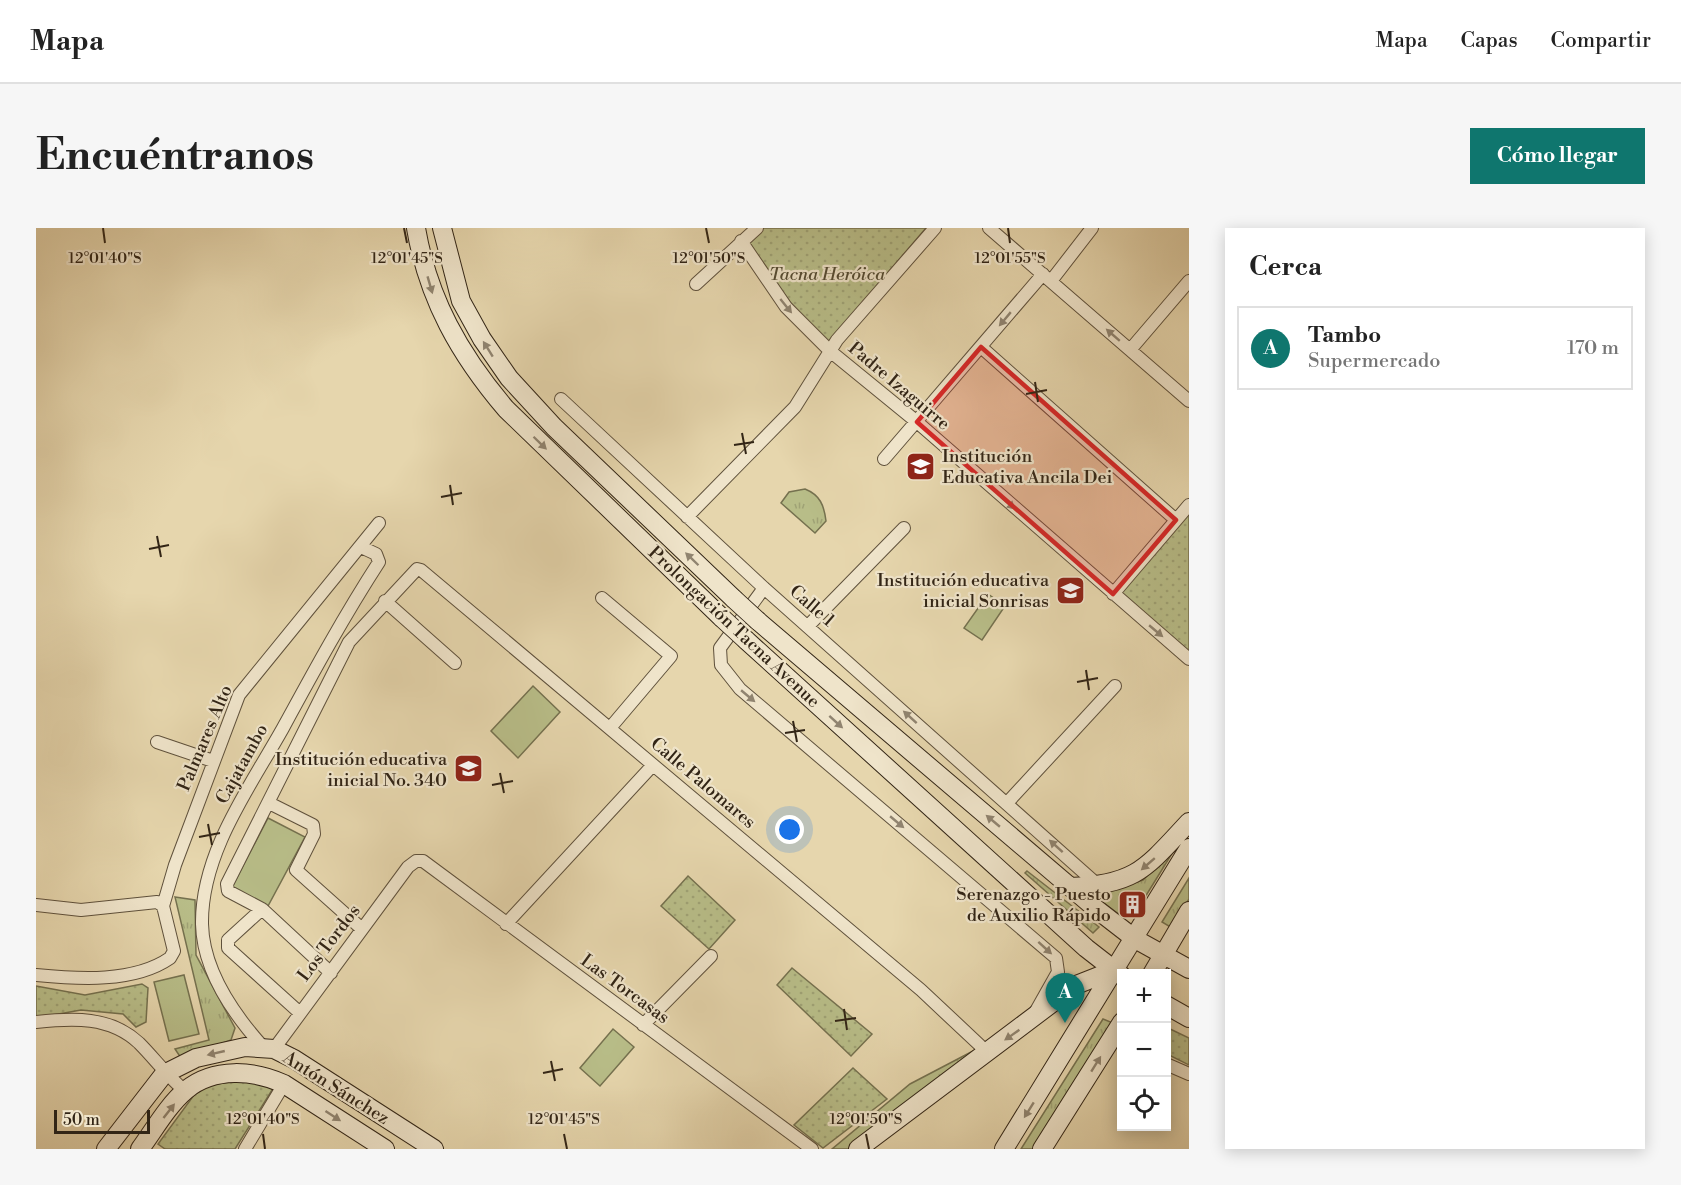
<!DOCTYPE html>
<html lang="es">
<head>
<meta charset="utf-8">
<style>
	body { margin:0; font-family:"Libre Bodoni",serif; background:#f6f6f6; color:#222 }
	.controls { position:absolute; right:18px; bottom:18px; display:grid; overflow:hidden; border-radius:0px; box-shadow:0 3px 15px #0003 }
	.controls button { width:54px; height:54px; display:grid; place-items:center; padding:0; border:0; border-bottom:2px solid #e0e0e0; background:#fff; color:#222; font:30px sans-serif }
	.scale { position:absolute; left:18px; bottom:15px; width:96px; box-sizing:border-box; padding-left:6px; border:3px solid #322516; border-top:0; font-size:16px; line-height:21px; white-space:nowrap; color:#322516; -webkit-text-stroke:4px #efe4ca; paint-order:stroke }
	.you { position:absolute; left:754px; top:602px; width:21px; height:21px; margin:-15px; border:4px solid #fff; border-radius:50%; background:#1a73e8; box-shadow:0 0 0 9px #1a73e833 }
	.badge { display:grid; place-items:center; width:39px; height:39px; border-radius:50%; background:#0f766e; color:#fff; font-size:20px; font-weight:700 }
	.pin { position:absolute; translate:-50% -50px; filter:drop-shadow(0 2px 3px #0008) }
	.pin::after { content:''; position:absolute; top:32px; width:21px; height:18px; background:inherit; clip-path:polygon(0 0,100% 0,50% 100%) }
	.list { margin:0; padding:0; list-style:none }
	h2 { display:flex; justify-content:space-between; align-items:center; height:78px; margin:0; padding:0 24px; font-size:26px }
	h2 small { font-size:20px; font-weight:400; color:#767676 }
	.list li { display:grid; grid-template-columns:39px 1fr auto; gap:18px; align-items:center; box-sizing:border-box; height:84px; margin:0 12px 12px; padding:0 12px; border:2px solid #e0e0e0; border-radius:0px }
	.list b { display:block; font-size:22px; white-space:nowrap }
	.list p { margin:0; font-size:20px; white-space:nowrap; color:#767676 }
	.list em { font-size:20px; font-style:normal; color:#767676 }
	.icon { flex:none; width:33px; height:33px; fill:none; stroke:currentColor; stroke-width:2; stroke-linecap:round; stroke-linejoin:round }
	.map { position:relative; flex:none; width:1153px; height:921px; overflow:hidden; border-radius:0px }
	header { display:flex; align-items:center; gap:36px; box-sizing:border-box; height:84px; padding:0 30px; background:#fff; border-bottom:2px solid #e0e0e0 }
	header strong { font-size:28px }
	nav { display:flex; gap:33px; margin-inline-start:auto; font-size:21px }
	.intro { display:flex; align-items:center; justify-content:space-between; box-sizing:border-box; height:144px; padding:0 36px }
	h1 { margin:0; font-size:42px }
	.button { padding:15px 27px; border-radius:0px; background:#0f766e; color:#fff; font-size:21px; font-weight:700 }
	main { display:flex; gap:36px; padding:0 36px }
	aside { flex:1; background:#fff; border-radius:0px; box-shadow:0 3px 15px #0003 }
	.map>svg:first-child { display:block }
</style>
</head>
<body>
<header>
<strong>Mapa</strong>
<nav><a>Mapa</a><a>Capas</a><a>Compartir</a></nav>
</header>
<div class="intro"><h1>Encuéntranos</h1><a class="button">Cómo llegar</a></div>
<main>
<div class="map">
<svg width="1153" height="921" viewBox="0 0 1153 921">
	<defs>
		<pattern id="grass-tufts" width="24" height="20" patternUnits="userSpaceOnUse" patternTransform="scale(1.5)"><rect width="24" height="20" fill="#b8bd88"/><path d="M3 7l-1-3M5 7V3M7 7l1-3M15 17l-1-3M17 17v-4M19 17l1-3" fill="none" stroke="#9fa275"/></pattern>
		<pattern id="park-dots" width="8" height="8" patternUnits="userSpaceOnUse" patternTransform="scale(1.5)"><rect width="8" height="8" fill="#b8bd88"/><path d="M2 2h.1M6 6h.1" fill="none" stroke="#9fa275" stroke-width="1.8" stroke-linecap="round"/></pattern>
	</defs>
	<rect width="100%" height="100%" fill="#e6d6ad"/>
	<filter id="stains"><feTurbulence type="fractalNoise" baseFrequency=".00333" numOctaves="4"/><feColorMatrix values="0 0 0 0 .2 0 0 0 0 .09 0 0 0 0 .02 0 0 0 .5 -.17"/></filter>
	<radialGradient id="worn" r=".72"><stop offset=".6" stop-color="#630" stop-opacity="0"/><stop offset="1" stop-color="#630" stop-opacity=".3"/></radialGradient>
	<!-- grass -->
	<path fill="url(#grass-tufts)" stroke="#75714f" stroke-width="1.5" d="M769,261C784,267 788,277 790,293L779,305L745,275L753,264Z
		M1140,619L1098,687H1084L1057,667L1107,652Z
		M991,643L1063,699L1057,705L989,645Z
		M1153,650V671L1136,700L1126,694Z
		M139,669L159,672L160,727L199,800L195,812L145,830L139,821L173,812Z
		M1067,791L1077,795L997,921H985Z
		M937,823L940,827L814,921H796L874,856Z"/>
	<!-- park -->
	<path fill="url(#park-dots)" stroke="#75714f" stroke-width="1.5" d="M727,0H890L792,115L754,74L710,14Z
		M1153,284V423L1084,365Z
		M652,648L699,692L673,721L625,678Z
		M756,740L836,806L815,828L741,757Z
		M106,756L112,760L110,794L100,799L87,786L45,782L0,790V758L49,767Z
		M1130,799L1153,810V837L1131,826Z
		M817,840L851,871L787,920L758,897Z
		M209,852L238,859L199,921H129L122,916L158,867L173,857Z"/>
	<!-- pitch -->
	<path fill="#b8bd88" stroke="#75714f" stroke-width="1.5" d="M952,366L969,378L946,412L928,400Z
		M497,458L524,484L482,530L455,503Z
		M232,590L269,609L232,678L196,659Z
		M148,747L163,806L133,813L118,754Z
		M577,801L598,819L564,858L544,840Z"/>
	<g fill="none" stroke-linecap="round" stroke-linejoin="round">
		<defs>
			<path id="street" d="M953,0L1153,173
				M705,13L750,79L794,123L881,194L1153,431
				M1015,53L1056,0
				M660,56L721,0
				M945,119L1140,292
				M1094,122L1153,53
				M525,171L728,360L1063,658
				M848,231L1007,46
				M651,289L759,179L801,112L899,0
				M728,360L684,420L685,437L704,461L1020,730L1022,744L1000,783
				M1077,366L1153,277
				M566,370L635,428L574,500
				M349,373L419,435
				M772,398L868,300
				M121,514L177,533
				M233,575L277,597L278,606L260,642L326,701
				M971,575L1079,458
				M0,677L45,682L121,674L127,678
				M226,681L192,712V720L264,785
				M470,696L617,537
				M295,745L226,681L192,663L191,656L313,414L381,341L385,342L447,394L885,762L951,824
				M0,747C42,751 98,755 134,730L138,723L127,678L139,637L203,467L343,295
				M0,794C37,790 74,788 103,815C119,831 131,848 149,863
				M607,797L675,728
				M228,820C198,787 167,742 166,696C165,625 214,559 247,500C278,443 308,388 343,334L340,326L325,319
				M238,821L372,639L380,633H387L776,921
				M1130,836L1153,846
				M209,921L248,856"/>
			<path id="secondary" d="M380,0C392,71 424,127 470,181L686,390
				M406,0L425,73L446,111L473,150L518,199L698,371
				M722,393L1059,680L1099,711L1153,741
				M710,412L1050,720L1086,748
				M1034,659C1100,657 1110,640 1153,594
				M1116,746L1153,683
				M1130,777L1153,790
				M70,921L128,846L160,830L209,819L238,821L258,831L398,921
				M104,921C118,902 132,877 150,862C178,839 218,842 248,856L349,921
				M822,921L1040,757L1078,742
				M968,921L1153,620
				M1006,921L1086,794"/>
		</defs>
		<!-- street casing -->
		<use href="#street" stroke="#5f513c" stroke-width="14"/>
		<!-- secondary casing -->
		<use href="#secondary" stroke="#322516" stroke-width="20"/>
		<!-- street -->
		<use href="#street" stroke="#efe4ca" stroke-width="12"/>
		<!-- secondary -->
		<use href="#secondary" stroke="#efe4ca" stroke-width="18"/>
		<defs>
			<path id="secondary-bridge" d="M698,371L722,393
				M686,390L710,412"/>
		</defs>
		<!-- secondary-bridge casing -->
		<use href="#secondary-bridge" stroke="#322516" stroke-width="20" stroke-linecap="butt"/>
		<!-- secondary-bridge -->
		<use href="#secondary-bridge" stroke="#efe4ca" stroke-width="18"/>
	</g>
	<!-- one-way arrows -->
	<defs><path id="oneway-solid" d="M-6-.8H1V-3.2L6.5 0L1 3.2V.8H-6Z" transform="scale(1.5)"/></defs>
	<g fill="#908470">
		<use href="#oneway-solid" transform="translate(394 57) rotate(74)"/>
		<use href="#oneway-solid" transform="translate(750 78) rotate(51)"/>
		<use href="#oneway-solid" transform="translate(969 91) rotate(130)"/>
		<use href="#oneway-solid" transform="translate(1077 107) rotate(-139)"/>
		<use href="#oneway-solid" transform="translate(452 121) rotate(-122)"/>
		<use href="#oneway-solid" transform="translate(504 215) rotate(44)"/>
		<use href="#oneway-solid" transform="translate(972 275) rotate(41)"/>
		<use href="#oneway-solid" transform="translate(656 331) rotate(-136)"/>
		<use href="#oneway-solid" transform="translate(1120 403) rotate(40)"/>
		<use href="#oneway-solid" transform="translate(712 468) rotate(40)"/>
		<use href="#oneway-solid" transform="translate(874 489) rotate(-138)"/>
		<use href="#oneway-solid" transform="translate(800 494) rotate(42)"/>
		<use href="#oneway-solid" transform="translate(957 593) rotate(-140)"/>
		<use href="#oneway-solid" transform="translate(861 594) rotate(40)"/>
		<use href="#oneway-solid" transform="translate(1020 618) rotate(-138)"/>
		<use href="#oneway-solid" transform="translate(1112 636) rotate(139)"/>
		<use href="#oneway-solid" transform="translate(1009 720) rotate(42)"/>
		<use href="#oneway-solid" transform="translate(976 807) rotate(145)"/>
		<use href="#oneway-solid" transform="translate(180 825) rotate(167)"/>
		<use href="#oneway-solid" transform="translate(1060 836) rotate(-58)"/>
		<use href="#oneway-solid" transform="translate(993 882) rotate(122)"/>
		<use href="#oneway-solid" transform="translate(133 883) rotate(-52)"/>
		<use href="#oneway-solid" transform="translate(297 888) rotate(33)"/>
	</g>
	<!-- marked area -->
	<path fill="#d62828" fill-opacity="0.2" stroke="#d62828" stroke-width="4.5" stroke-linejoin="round" d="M945,119L1140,292L1077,366L881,194Z"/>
	<!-- ticks -->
	<path fill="none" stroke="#322516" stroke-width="2" d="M67,0L69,15M368,0L371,15M670,0L673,15M972,0L974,15M999,154L1002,174M990,166L1011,162M706,205L710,226M698,217L718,214M414,257L417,277M405,269L426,265M121,308L125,329M113,321L133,317M1050,442L1053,462M1041,454L1062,450M757,493L761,514M749,505L769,502M464,545L468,565M456,557L477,553M172,596L176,617M163,609L184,605M808,781L811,802M799,793L820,790M515,833L519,853M507,845L527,841M227,906L229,921M528,906L531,921M830,906L833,921"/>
	<!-- icons -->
	<defs>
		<symbol id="school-square" viewBox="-11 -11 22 22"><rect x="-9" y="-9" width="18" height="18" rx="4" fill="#8f2418" stroke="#efe4ca"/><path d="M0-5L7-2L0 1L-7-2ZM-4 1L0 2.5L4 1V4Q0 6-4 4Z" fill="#fff"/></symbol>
		<symbol id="building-square" viewBox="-11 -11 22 22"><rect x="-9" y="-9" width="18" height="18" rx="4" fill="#8f2418" stroke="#efe4ca"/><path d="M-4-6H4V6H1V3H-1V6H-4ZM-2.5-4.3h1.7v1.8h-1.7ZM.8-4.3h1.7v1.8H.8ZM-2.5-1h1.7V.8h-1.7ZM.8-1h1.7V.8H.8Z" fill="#fff"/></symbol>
	</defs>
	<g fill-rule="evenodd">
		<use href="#school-square" x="868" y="222" width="33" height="33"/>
		<use href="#school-square" x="1018" y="346" width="33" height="33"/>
		<use href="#school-square" x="416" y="524" width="33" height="33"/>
		<use href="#building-square" x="1080" y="660" width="33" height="33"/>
	</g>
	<g text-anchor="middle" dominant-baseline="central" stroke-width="4.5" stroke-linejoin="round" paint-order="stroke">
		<!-- park labels -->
		<g font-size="18" font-style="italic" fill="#544b32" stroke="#efe4ca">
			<text x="791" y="46">Tacna Heróica</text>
		</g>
		<!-- street labels -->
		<g font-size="18" fill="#322516" stroke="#efe4ca">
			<text transform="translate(863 158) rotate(40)">Padre Izaguirre</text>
			<text transform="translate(776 378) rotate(41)">Calle 1</text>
			<text transform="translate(698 399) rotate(43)">Prolongación Tacna Avenue</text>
			<text transform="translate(169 510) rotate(-67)">Palmares Alto</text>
			<text transform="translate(206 536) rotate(-61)">Cajatambo</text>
			<text transform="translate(667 555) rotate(40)">Calle Palomares</text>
			<text transform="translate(293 715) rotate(-53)">Los Tordos</text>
			<text transform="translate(589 761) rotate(36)">Las Torcasas</text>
			<text transform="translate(300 860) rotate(32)">Antón Sánchez</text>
		</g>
		<!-- poi labels -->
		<g font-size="18" fill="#322516" stroke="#efe4ca" text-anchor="end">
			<text x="906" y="228" text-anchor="start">Institución<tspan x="906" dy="21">Educativa Ancila Dei</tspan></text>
			<text x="1013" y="352">Institución educativa<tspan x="1013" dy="21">inicial Sonrisas</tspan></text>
			<text x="411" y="531">Institución educativa<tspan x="411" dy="21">inicial No. 340</tspan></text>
			<text x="1075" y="666">Serenazgo - Puesto<tspan x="1075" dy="21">de Auxilio Rápido</tspan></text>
		</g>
	</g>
	<g font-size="15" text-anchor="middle" fill="#322516" stroke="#efe4ca" stroke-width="4.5" stroke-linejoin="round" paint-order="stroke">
		<text x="69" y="35">12°01'40"S</text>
		<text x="371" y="35">12°01'45"S</text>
		<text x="673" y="35">12°01'50"S</text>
		<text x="974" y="35">12°01'55"S</text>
		<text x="227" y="896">12°01'40"S</text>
		<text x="528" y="896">12°01'45"S</text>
		<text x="830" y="896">12°01'50"S</text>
	</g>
	<rect width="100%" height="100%" filter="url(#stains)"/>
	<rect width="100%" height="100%" fill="url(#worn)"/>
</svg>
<div class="controls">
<button>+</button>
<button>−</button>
<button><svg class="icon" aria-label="locate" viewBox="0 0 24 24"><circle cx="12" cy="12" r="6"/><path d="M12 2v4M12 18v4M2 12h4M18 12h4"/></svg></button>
</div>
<div class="scale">50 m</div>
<div class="you"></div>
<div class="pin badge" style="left:1029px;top:795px">A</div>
</div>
<aside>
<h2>Cerca<small></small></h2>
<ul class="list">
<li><span class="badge">A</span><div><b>Tambo</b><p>Supermercado</p></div><em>170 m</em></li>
</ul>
</aside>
</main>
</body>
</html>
